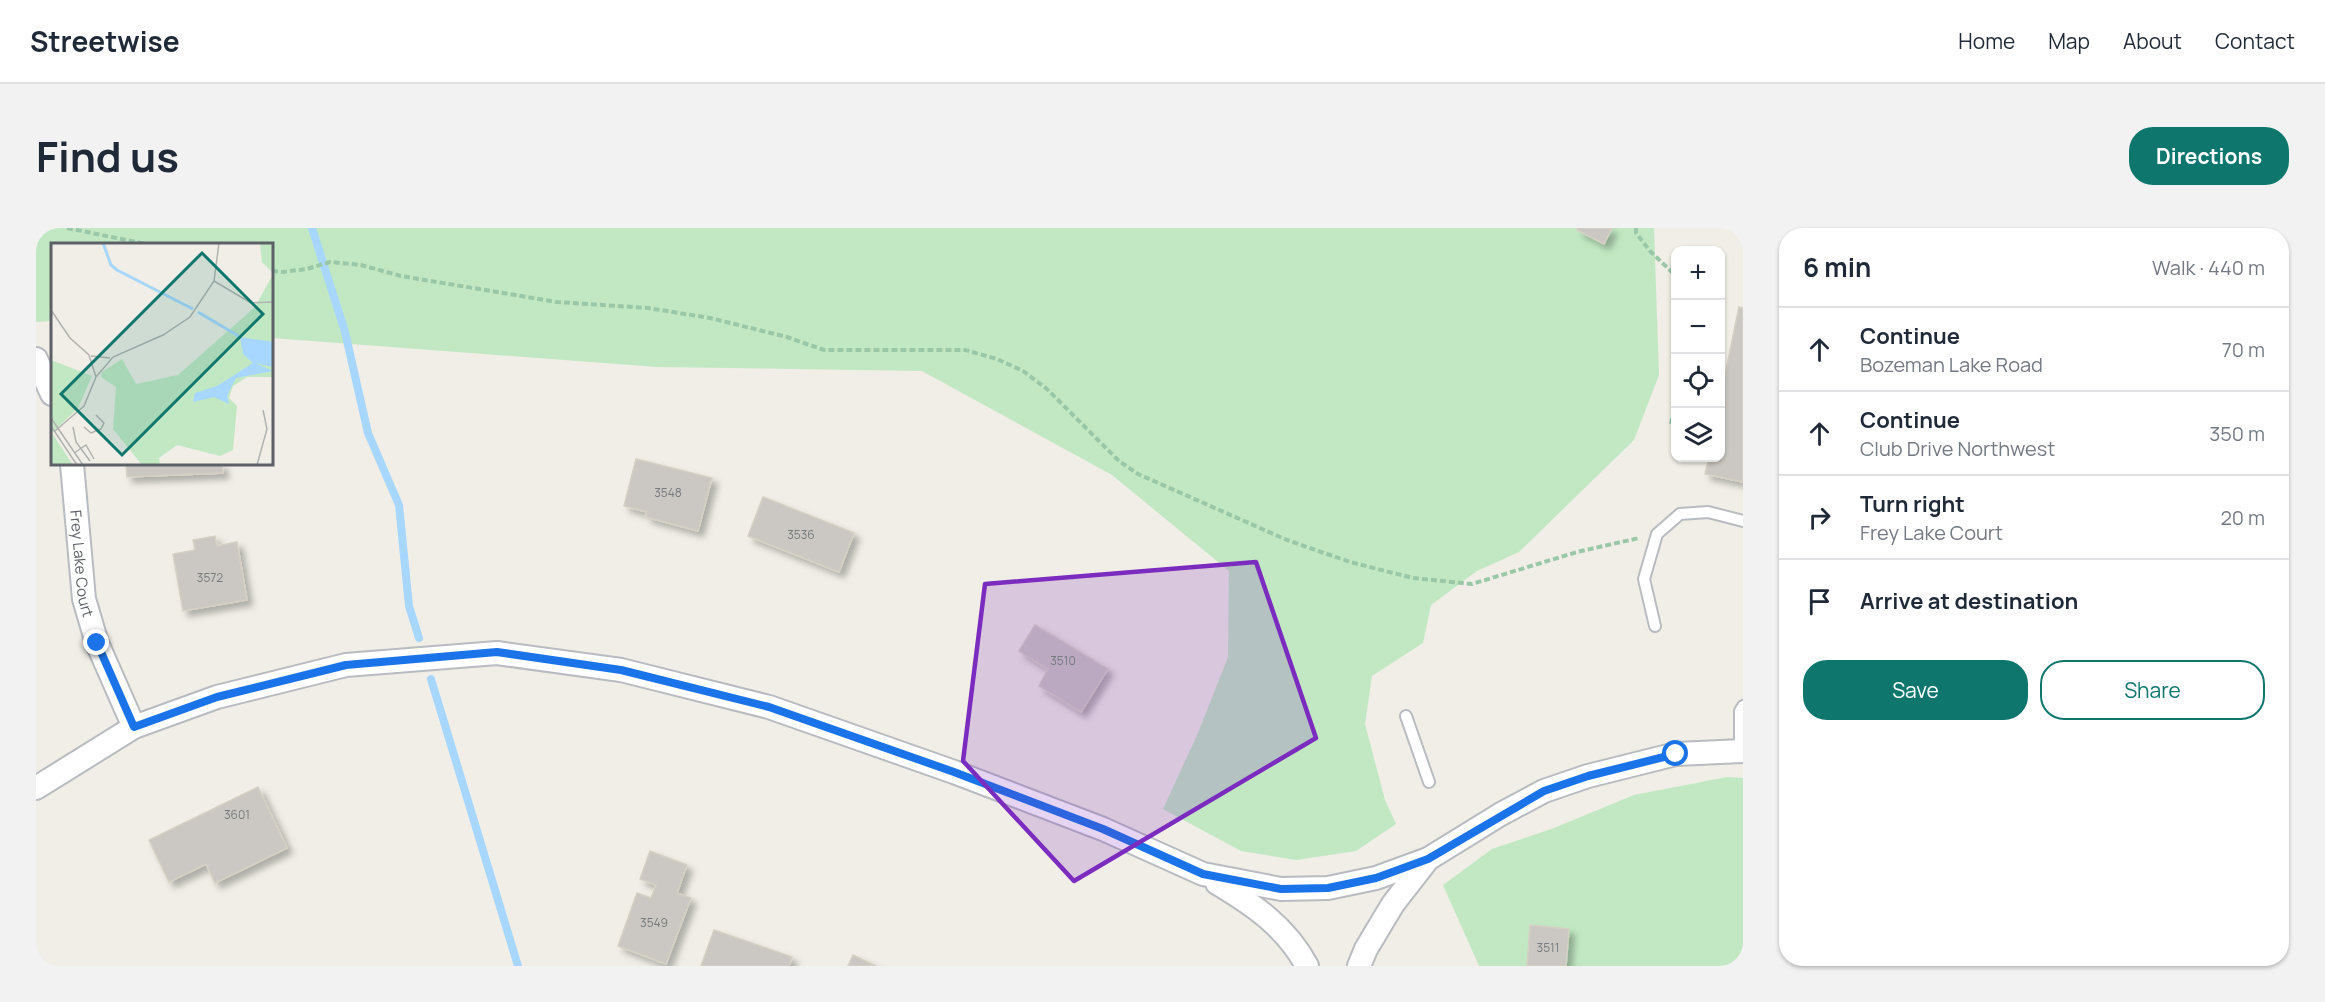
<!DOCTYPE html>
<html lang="en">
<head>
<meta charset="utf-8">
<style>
	body { margin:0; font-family:Manrope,sans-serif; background:#f2f2f3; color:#1f2937 }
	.controls { position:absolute; right:18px; top:18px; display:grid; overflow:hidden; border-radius:12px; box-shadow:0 2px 4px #0004 }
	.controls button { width:54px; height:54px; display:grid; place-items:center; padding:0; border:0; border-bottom:2px solid #e0e1e3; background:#fff; color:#1f2937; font:30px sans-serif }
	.stop { position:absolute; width:18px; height:18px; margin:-14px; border:4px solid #1a73e8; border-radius:50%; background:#fff }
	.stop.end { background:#1a73e8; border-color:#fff; box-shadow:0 2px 6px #0008 }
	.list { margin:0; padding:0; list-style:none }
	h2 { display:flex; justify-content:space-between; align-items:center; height:78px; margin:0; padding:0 24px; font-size:26px }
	h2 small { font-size:20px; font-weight:400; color:#747a83 }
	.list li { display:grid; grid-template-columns:39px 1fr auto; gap:18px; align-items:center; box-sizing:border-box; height:84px; padding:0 24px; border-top:2px solid #e0e1e3 }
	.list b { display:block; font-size:22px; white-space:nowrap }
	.list p { margin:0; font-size:20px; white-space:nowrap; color:#747a83 }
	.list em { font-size:20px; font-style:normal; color:#747a83 }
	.actions { display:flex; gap:12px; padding:18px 24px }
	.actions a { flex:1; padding:14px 0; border:2px solid #0f766e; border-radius:24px; text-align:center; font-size:21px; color:#0f766e }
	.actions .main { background:#0f766e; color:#fff }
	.icon { flex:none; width:33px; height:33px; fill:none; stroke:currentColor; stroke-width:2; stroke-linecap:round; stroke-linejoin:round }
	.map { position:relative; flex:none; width:1707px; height:738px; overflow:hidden; border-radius:24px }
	header { display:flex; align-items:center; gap:36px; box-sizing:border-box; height:84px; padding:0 30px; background:#fff; border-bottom:2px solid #e0e1e3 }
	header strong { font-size:28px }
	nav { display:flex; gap:33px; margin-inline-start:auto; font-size:21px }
	.intro { display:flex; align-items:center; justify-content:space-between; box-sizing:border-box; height:144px; padding:0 36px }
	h1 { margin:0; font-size:42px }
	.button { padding:15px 27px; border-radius:24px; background:#0f766e; color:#fff; font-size:21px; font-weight:700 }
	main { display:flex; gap:36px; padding:0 36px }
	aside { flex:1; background:#fff; border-radius:24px; box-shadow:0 2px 4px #0004 }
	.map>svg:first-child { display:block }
</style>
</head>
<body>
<header>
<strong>Streetwise</strong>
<nav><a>Home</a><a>Map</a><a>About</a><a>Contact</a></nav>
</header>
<div class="intro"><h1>Find us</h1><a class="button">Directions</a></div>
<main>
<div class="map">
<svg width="1707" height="738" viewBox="0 0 1707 738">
	<defs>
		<filter id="shadow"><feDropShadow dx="5.5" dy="5.5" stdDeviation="3" flood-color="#0004"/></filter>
	</defs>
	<rect width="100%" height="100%" fill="#f0eee6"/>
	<!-- green -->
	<path fill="#c2e8c3" d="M0,0H1618L1623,147L1598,212L1483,324L1441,343L1395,377L1387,415L1336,448L1329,496L1349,572L1360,596L1320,623L1260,632L1205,623L1127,581L1162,505L1192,429L1193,343L1076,247L886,143L621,139L236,110V16H16V93L0,94Z
		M1691,549L1707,550V738H1443L1407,657L1456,621L1518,600L1598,567Z"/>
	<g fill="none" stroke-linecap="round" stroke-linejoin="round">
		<!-- stream -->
		<path stroke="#a7d7ff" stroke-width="8" d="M276,0L309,104L332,205L363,277L373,378L383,410
			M395,451L482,738"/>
	</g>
	<!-- building -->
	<path fill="#cbc8c3" stroke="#d5d0c4" stroke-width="1.5" filter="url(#shadow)" d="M1542,0H1576L1568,16L1541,2Z
		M1703,79L1707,80V254L1669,246L1673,230H1684V171Z
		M600,231L676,250L662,303L610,289L611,284L588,278Z
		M90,236H186L187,245L91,249Z
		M727,269L818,305L803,344L712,308Z
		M179,308L181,318L201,314L211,372L147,383L137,326L159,322L157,312Z
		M999,397L1072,441L1045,484L1003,458L1012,441L983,423Z
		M222,559L251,620L179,655L170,636L133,654L113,612Z
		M614,623L651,637L641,665L655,670L630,736L582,718L601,665L615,670L620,657L604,651Z
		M1494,697L1533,701L1530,738H1491Z
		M678,702L756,729L753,738H665Z
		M817,727L840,738H812Z"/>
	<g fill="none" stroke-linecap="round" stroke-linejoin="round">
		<defs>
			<path id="service" d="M1619,398L1608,351L1621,306L1644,286L1672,284L1707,293
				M1370,488L1393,554
				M1704,524V483L1707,478"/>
			<g id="minor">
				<path d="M0,131L16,166"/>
				<path id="s1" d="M36,236L48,371L61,415L98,499"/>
				<path d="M0,560L98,499L181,469L310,437L461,425L585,442L733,479L918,544L1067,601L1167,646L1245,661L1292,660L1340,650L1392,631"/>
				<path d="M1181,655C1218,677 1250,699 1271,738"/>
				<path d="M1323,738L1330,721L1357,676L1392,631L1465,586L1508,563L1552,548L1640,526L1707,523"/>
			</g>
		</defs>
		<!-- service casing -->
		<use href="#service" stroke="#b8bbc0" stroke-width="14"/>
		<!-- minor casing -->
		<use href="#minor" stroke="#b8bbc0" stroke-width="26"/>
		<!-- path -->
		<path stroke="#99c7a8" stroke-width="4" stroke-dasharray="6 3" stroke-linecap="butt" d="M31,0L110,16
			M1600,0V5L1614,23L1640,48
			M236,43L246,44L271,41L294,34L325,37L365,48L521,74L612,80L674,90L751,109L788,122H929L961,131L987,143L1011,161L1083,233L1102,246L1251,312L1314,334L1377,350L1436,356L1541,324L1603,310
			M1635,196L1640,174"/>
		<!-- service -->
		<use href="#service" stroke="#fff" stroke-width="10"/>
		<!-- minor -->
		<use href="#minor" stroke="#fff" stroke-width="22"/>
	</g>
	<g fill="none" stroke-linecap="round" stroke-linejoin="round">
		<!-- route -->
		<path stroke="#1a73e8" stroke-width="8" d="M61,415L98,499L181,469L310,437L461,424L585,442L733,479L918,544L1067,601L1167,646L1245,661L1292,660L1340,650L1392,631L1508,563L1552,548L1640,526"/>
	</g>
	<!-- marked area -->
	<path fill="#7b2cbf" fill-opacity="0.2" stroke="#7b2cbf" stroke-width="4.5" stroke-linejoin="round" d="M1220,334L1280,510L1038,653L927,533L949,356Z"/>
	<g text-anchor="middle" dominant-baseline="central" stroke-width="4.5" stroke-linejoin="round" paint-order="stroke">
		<!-- number labels -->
		<g font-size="12" fill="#787b7e">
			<text x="632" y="264">3548</text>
			<text x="765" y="306">3536</text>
			<text x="174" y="349">3572</text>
			<text x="1027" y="432">3510</text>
			<text x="201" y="586">3601</text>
			<text x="618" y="694">3549</text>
			<text x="1512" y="719">3511</text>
		</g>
		<!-- street labels -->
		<g font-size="15" fill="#5d6167" stroke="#fff">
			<text stroke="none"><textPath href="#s1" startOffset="100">Frey Lake Court</textPath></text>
		</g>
	</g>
	<!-- overview -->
	<g transform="translate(15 15)">
		<rect width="222" height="222" fill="#f0eee6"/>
		<path d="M209,0H222V30L211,19ZM222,31V134H196L182,143L178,155L186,163L182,207L169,213L126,202L108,215L109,222H91L62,186L65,144L50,134L51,129L71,116L85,141L127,132L204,64ZM0,117L41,133L27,165L1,190L22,222H0Z" fill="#c2e8c3"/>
		<path d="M189,94L222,99V124L204,120L222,128L185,135L176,153L178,161L163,154L142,159L144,150L166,143L202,120L192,111Z" fill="#a7d7ff"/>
		<path fill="none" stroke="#a7d7ff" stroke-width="3" d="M52,0L60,22L66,27L142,66M147,69L189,94"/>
		<path fill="none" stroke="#b1b2af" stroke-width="1.5" d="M163,38L200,60L222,59M0,67L19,95L38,112L45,134L33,163L4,188M40,113L59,115M45,134L62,114L112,92L139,74L163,38L168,0M0,175L32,222M0,183L26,222M22,184L25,199L39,218M33,184L40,190L50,186L53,180L45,172M23,210L35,202L43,216M206,222L216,186L212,167"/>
		<path fill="#0f766e" fill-opacity="0.15" stroke="#0f766e" stroke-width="3" d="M151,10L212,71L71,212L10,151Z"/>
		<rect width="222" height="222" fill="none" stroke="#5d6167" stroke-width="3"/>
	</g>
</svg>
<div class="controls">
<button>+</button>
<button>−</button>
<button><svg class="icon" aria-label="locate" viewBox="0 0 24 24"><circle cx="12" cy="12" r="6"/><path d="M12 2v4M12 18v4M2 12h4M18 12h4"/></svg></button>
<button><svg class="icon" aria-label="layers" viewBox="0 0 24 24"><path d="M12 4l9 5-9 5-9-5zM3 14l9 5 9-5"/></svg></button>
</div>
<div class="stop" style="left:1640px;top:526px"></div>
<div class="stop end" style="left:61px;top:415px"></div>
</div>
<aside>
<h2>6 min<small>Walk · 440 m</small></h2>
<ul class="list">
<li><svg class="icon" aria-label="ahead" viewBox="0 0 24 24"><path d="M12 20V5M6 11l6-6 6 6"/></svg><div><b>Continue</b><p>Bozeman Lake Road</p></div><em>70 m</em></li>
<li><svg class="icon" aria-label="ahead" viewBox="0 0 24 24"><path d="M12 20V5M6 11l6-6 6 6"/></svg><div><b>Continue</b><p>Club Drive Northwest</p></div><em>350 m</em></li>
<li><svg class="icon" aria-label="right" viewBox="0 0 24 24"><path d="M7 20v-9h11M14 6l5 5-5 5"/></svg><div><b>Turn right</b><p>Frey Lake Court</p></div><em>20 m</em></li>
<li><svg class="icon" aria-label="arrive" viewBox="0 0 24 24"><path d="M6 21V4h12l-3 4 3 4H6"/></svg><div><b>Arrive at destination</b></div></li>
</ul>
<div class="actions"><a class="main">Save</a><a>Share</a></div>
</aside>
</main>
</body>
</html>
